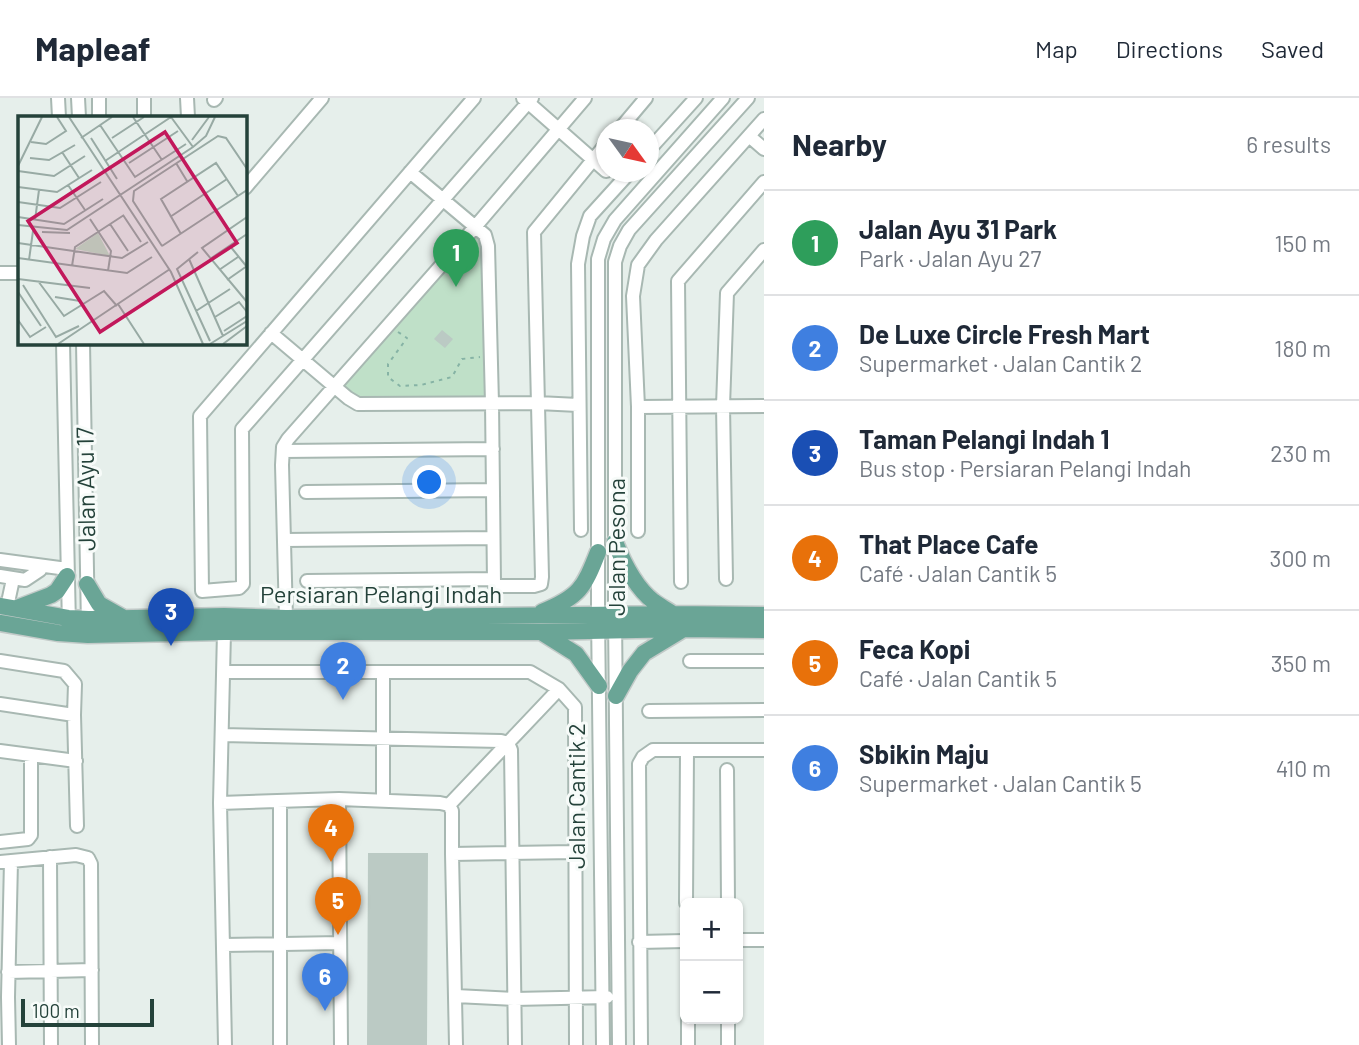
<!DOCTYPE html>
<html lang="en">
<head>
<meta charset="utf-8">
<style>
	body { margin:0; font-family:Barlow,sans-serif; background:#f6f6f7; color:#1f2937 }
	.controls { position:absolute; right:21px; bottom:21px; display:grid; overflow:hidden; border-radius:10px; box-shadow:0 2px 5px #0004 }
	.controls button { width:63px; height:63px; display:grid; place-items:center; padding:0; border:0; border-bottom:2px solid #e0e1e3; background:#fff; color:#1f2937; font:35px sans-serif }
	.compass { position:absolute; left:596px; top:21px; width:63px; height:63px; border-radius:50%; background:#fff; box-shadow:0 2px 5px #0004; rotate:123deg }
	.scale { position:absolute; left:21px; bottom:18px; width:133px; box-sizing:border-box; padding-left:7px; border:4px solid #24423a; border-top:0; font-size:19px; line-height:24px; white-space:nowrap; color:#24423a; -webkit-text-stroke:5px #f7fbf9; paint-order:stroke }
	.you { position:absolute; left:430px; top:385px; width:24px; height:24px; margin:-18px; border:5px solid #fff; border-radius:50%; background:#1a73e8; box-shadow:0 0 0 10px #1a73e833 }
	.badge { display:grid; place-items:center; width:46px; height:46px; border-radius:50%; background:#7f5249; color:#fff; font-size:23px; font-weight:700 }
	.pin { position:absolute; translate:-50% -58px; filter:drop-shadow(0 2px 4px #0008) }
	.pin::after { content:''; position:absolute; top:37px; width:24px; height:21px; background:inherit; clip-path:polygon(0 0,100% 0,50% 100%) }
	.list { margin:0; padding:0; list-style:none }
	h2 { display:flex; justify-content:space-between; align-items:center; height:91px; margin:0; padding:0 28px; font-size:30px }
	h2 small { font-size:23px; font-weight:400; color:#747a83 }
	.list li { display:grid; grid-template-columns:46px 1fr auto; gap:21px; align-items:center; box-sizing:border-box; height:105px; padding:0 28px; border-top:2px solid #e0e1e3 }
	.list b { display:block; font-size:26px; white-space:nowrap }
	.list p { margin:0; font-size:23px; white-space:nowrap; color:#747a83 }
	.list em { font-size:23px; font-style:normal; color:#747a83 }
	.map { position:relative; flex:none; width:764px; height:947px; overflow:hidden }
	header { display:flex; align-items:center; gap:42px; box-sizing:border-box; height:98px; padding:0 35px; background:#fff; border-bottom:2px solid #e0e1e3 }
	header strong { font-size:33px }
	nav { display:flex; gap:38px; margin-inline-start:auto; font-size:24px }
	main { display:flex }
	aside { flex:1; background:#fff }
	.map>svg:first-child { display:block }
</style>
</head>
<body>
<header>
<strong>Mapleaf</strong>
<nav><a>Map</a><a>Directions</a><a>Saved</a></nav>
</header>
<main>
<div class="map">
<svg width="764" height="947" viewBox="0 0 764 947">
	<rect width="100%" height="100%" fill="#e6efeb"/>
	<!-- green -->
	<path fill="#bfe0c8" d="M476,134L482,138L489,302L361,303L340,288Z"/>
	<!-- building -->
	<path fill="#bbcac4" d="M442,232L453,241L445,250L434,241Z
		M368,755H428L427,947H367Z"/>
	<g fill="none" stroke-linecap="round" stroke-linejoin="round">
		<defs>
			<path id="minor" d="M58,0L59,19
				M78,0L79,19
				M99,0V19
				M187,0L188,19
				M474,0L200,318L202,493L239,490L243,486L242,331L532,0
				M523,0L606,73
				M214,2L216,0
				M144,19V0
				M619,32L646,0
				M749,38L764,51
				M648,53L696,0
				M410,74L485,137L488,148L492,305L494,485L495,488H534L541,486L542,479L534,134L606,46
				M245,90L322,0
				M0,175H19
				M271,235L348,300L358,306L538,305L578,307
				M63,245L69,528
				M83,245L88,529
				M638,309L764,308
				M283,353L493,351
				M306,394L493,392
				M581,432L578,166L583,138L590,118L630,74
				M638,433V309L633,198L638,167L656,142L764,21
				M284,442L493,440
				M0,462L67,471
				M0,478L25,482L40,472L41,469
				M726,481L723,308L727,195L764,152
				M307,483L494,481
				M681,484L678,183L764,84
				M7,509L13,481
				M286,520L282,367L283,349L288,341L475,129L585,0
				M224,534L220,705L225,947
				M0,563L64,573L75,586L74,617L77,728
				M690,563H764
				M223,574H530L559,591L575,609L576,947
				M383,574V703
				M0,606L74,617
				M649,613L764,612
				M222,637L501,643L508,645L511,652L515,947
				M0,653L76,663
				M727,672L728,805
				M339,701L341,947
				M280,703V947
				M220,705L339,701L440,705L449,707L452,713V756L456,947
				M449,707L559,591
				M0,744L28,741L31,737V657
				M452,756L575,754
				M50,759L51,947
				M0,764L76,757L88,760L91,766L92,947
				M686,805L687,653
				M738,842H764
				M639,844L685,843
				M223,847L340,845
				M8,874L92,872
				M456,898L514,901L607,899
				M688,921V947
				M728,921V947
				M9,947L8,899L11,763
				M603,947L598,517V161L604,141L615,122L723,0
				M619,947L615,517V164L620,148L629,132L748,0
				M641,947L639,666L643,659L653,652H764"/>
			<path id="major" d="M615,444C623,464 635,489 653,503C659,508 666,511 673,516
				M87,486L99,506L122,519
				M0,508L68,520L88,521L224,518L286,520L673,516L764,517
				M17,510L51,497L57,493L67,478
				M542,514C579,499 584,490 598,454
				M0,525L58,535L88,537L224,534H541L684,531L764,532
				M541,534L576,556L599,588
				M616,598L630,573L644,555L682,532"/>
		</defs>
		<!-- minor casing -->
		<use href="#minor" stroke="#a8b8b2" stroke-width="16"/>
		<!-- major casing -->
		<use href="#major" stroke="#c2cac8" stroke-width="19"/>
		<!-- path -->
		<path stroke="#86b3a5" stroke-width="2" stroke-dasharray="3.5 5" stroke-linecap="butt" d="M398,234L407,240L388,266V279L400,288L421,287L452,279L462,261L480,259"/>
		<!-- minor -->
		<use href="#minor" stroke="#fff" stroke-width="12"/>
		<!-- major -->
		<use href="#major" stroke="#6aa596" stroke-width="16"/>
	</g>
	<g text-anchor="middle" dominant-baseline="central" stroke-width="6" stroke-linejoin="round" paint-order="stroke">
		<!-- street labels -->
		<g font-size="24" fill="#24423a" stroke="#f7fbf9">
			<text transform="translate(85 391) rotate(-91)">Jalan Ayu 17</text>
			<text transform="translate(615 449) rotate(-90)">Jalan Pesona</text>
			<text x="381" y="495">Persiaran Pelangi Indah</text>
			<text transform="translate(575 698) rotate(-90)">Jalan Cantik 2</text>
		</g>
	</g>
	<!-- overview -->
	<g transform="translate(18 18)">
		<rect width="229" height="229" fill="#e6efeb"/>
		<path d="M80,117L92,140L57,133Z" fill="#bfe0c8"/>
		<path fill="none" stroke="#98aaa4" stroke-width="2" d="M51,1L153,156L185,228M115,1L144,44M153,1L175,31M82,9L117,61L168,28M63,22L94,1M73,22L99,63M94,22L126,1M174,24L191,1M13,26L28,28L48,15L39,1M44,36L61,62M12,42L31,44L57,29M87,45L153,1M111,47L160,15M158,47L169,65M0,50L24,1M0,55L36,60L67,40M50,69L67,94M0,71L39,76L74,54M0,86L42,92L83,66M105,99L123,126M0,101L46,108L85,83M152,101L209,63M229,101L184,132L229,186M72,103L93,135L90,155M17,104L21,74M92,108L110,135M0,109L49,114L175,31L188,20L197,1M24,116L52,117M163,118L143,83L198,47L220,80M0,127L104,142L130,126M144,130L115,85L116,75L200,20L208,22L229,53M144,130L229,74M212,130L229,151M180,136L159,153L192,225M0,142L109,157L134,141M171,143L205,220M192,143L229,118M11,144L15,115M54,150L57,131L106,99M201,154L220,141M0,163L72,172M209,164L229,150M20,165L46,200L86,175L99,190M5,169L38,221L61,210M0,176L23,210M37,181L62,185M100,188L126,228M178,195L212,173M197,201L221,186L229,196M0,204L12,221L28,211M206,215L229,200M40,228L152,153M192,228L229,205M205,228L229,210"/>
		<path fill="#c2185b" fill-opacity="0.15" stroke="#c2185b" stroke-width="3.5" d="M147,16L219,127L82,216L10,105Z"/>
		<rect width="229" height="229" fill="none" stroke="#24423a" stroke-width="3.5"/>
	</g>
</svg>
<div class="controls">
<button>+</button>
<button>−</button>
</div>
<svg class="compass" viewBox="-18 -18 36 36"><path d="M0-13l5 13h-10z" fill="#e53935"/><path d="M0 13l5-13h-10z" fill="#747a83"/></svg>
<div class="scale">100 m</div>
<div class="you"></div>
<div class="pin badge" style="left:456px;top:189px;background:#2e9e5b">1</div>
<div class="pin badge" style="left:343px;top:602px;background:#3f7fe0">2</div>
<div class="pin badge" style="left:171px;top:548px;background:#1a4fb4">3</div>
<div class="pin badge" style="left:331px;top:764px;background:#e8710a">4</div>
<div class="pin badge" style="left:338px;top:837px;background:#e8710a">5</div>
<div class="pin badge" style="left:325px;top:913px;background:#3f7fe0">6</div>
</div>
<aside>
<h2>Nearby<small>6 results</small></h2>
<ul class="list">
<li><span class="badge" style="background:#2e9e5b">1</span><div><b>Jalan Ayu 31 Park</b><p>Park · Jalan Ayu 27</p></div><em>150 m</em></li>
<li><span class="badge" style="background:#3f7fe0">2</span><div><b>De Luxe Circle Fresh Mart</b><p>Supermarket · Jalan Cantik 2</p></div><em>180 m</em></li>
<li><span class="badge" style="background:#1a4fb4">3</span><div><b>Taman Pelangi Indah 1</b><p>Bus stop · Persiaran Pelangi Indah</p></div><em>230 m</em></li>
<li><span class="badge" style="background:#e8710a">4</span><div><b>That Place Cafe</b><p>Café · Jalan Cantik 5</p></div><em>300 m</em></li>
<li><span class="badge" style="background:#e8710a">5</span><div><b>Feca Kopi</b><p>Café · Jalan Cantik 5</p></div><em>350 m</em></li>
<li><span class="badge" style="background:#3f7fe0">6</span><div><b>Sbikin Maju</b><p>Supermarket · Jalan Cantik 5</p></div><em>410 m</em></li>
</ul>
</aside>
</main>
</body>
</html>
